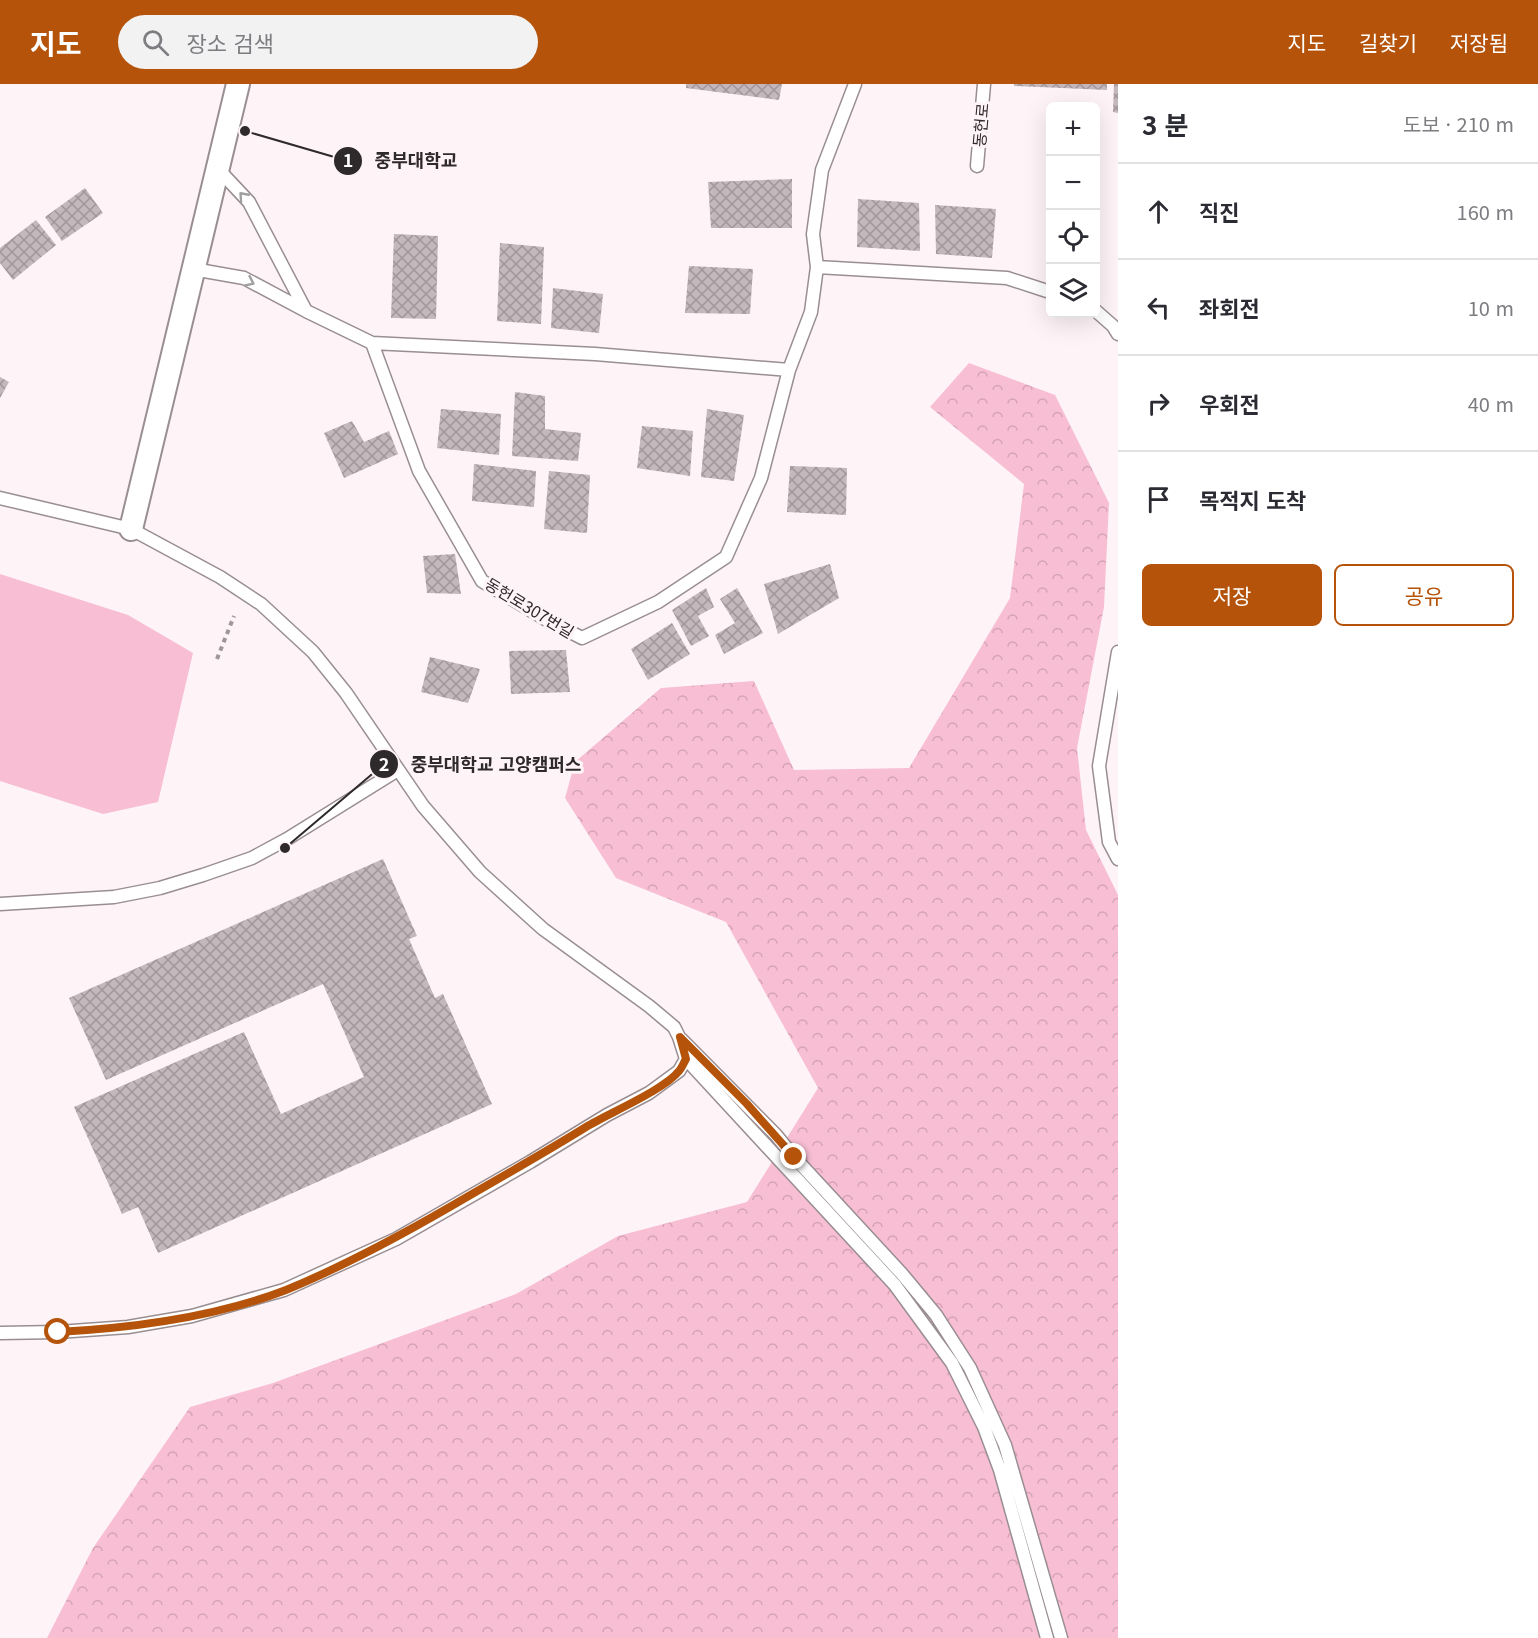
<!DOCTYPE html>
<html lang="ko">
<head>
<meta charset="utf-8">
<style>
	body { margin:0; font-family:Georgia,"Noto Sans KR",serif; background:#f2f2f3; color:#2b2b33 }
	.controls { position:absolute; right:18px; top:18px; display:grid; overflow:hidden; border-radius:9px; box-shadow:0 6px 24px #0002 }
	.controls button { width:54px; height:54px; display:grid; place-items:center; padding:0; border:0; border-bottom:2px solid #e1e1e2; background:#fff; color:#2b2b33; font:30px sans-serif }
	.stop { position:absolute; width:18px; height:18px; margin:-14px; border:4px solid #b45309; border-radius:50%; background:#fff }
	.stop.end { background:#b45309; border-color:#fff; box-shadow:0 2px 6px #0008 }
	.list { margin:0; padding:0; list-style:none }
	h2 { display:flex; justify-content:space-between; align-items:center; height:78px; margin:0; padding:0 24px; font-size:26px }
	h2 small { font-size:20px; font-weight:400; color:#7c7c81 }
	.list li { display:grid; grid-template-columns:39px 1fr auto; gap:18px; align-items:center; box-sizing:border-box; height:96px; padding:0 24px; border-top:2px solid #e1e1e2 }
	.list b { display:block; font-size:22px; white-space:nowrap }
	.list em { font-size:20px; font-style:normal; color:#7c7c81 }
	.actions { display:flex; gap:12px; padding:18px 24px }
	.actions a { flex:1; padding:14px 0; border:2px solid #b45309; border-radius:9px; text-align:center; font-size:21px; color:#b45309 }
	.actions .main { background:#b45309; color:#fff }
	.icon { flex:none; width:33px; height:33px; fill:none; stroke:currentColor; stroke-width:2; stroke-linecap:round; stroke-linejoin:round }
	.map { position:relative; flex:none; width:1118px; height:1554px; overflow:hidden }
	header { display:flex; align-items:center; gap:36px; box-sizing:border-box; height:84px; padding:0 30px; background:#b45309; color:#fff }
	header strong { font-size:28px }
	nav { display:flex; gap:33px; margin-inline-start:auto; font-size:21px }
	.search { width:420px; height:54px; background:#f2f2f3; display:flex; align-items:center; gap:15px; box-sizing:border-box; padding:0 21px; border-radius:33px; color:#7c7c81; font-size:22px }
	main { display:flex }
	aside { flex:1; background:#fff }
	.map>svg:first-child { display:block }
</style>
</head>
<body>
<header>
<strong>지도</strong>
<div class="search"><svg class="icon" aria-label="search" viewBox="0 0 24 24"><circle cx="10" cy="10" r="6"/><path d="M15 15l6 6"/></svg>장소 검색</div>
<nav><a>지도</a><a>길찾기</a><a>저장됨</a></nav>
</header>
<main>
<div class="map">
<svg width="1118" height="1554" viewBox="0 0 1118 1554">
	<defs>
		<pattern id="forest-crowns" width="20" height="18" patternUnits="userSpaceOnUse" patternTransform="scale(1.5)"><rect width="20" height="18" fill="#f8bed4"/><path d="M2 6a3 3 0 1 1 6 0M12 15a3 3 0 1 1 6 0" fill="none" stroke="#d5a3b6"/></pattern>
		<pattern id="building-cross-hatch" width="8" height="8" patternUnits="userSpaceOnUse" patternTransform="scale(1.5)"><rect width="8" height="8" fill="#c4b8bc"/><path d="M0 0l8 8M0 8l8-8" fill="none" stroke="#a09699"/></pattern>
	</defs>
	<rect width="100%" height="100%" fill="#fef4f7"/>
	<!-- forest -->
	<path fill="url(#forest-crowns)" d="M969,279L1055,311L1109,419L1104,523L1077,664L1086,746L1118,811V1554H47L93,1464L190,1323L273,1299L516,1210L618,1152L747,1118L818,1004L726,838L616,794L565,714L575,678L661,604L754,597L794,686L909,684L1010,514L1024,400L930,323Z"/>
	<!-- park -->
	<path fill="#f8bed4" d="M0,490L128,531L193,569L158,718L103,730L0,697Z"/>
	<!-- building -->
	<path fill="url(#building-cross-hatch)" d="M686,0H782L779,16L686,4Z
		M1014,0H1107V6L1014,2Z
		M1114,0H1118V29L1113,28Z
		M792,95V144H711L708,98Z
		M85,104L103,129L62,157L45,133Z
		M858,115L919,119L920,167L857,163Z
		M935,121L996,125L992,174L936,170Z
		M36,136L56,161L13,196L0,179V164Z
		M394,150L438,152L436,235L391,234Z
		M500,159L544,163L541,240L497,237Z
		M689,182L753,185L750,230L685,229Z
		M553,204L603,210L599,249L551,244Z
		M0,293L9,298L0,314Z
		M515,308L545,312V345L581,349L578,377L512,372Z
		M441,325L501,330L499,371L437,364Z
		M707,325L744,331L734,397L701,393Z
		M352,337L364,358L389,347L398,370L344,394L324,349Z
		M642,342L693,347L690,392L637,384Z
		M474,380L536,387L534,423L472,417Z
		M790,382L847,384L846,431L787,428Z
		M549,387L590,391L587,449L544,445Z
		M455,470L461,510L427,509L423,472Z
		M830,480L839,514L778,550L764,500Z
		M706,504L714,523L698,532L709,552L691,562L672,526Z
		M737,504L763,549L724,570L715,551L735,539L720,515Z
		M672,539L690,570L648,596L631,565Z
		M566,566L570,608L511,610L509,567Z
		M430,573L480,585L468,619L421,608Z
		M383,775L417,852L409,855L435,914L443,910L492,1020L158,1169L138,1123L122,1130L74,1023L244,948L281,1030L364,993L323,900L106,996L69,914Z"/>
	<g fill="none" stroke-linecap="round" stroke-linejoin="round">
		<defs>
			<path id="service" d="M977,82L984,0
				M817,183L1007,194L1050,208
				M193,185L244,194L306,227L249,118L218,85
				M306,227L372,259L419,387L482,497L547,536L582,554L658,518L726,473L761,394L789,286L811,228L817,183L813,150L822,86L855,0
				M1096,227L1113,242L1118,250
				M372,259L595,270L789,286
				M0,414L131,445L220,493L261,520L313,568L346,609L423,722L480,788L543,845L649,922L674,943L679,953L686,975L679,987L649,1009L607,1031L530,1078L396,1155L284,1206L192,1232L128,1243L58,1248L0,1249
				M1118,568L1099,682L1109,758L1118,775
				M0,820L114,813L160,804L203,791L252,774L287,755L398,686
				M681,955L776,1051L794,1073L902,1190L936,1231L970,1284L1005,1361L1061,1554
				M686,975L895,1201L952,1279L984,1343L1000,1386L1047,1554"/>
			<path id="minor" d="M131,445L238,0"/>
		</defs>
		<!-- service casing -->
		<use href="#service" stroke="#998e92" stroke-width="15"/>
		<!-- minor casing -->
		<use href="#minor" stroke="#998e92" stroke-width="26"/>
		<!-- path -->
		<path stroke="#9e9699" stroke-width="4" stroke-dasharray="4.5 4.5" stroke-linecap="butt" d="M217,575L234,532"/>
		<!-- service -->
		<use href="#service" stroke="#fff" stroke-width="12"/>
		<!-- minor -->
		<use href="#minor" stroke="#fff" stroke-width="22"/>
	</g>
	<!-- one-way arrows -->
	<defs><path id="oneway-chevron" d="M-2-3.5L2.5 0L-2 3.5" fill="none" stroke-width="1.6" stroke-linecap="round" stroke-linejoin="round" transform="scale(1.5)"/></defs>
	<g stroke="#a19fa0">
		<use href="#oneway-chevron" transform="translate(243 112) rotate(-132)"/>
		<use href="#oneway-chevron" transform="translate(250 198) rotate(25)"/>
	</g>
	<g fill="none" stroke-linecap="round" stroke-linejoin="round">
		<!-- route -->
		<path stroke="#b45309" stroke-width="8" d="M58,1248C132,1244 216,1233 286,1206C342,1183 396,1154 448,1124C494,1097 541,1071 586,1043C609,1029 664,1006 679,987C682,984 684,978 686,975L680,953L747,1020L794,1073"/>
	</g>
	<g text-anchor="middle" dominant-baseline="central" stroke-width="6" stroke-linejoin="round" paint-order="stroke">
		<!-- street labels -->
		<g font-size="16" fill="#2e292b" stroke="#fef4f7">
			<text transform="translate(980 41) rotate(-85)">동헌로</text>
			<text transform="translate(530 523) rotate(31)">동헌로307번길</text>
		</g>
	</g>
	<!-- callouts -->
	<path fill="none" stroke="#2e292b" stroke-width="2" d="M245 47L348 77M285 764L384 680"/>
	<g fill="#2e292b" stroke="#fef4f7" stroke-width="2">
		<circle cx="245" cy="47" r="6"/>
		<circle cx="285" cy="764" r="6"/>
		<circle cx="348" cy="77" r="15"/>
		<circle cx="384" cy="680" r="15"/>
	</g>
	<g font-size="18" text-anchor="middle" font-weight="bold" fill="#fff">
		<text x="348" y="83">1</text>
		<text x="384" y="687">2</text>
	</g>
	<g font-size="18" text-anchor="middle" font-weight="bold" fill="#2e292b" stroke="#fef4f7" stroke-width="6" stroke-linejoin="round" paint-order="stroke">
		<text x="416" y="83">중부대학교</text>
		<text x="496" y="687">중부대학교 고양캠퍼스</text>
	</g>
</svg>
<div class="controls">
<button>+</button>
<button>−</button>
<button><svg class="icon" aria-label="locate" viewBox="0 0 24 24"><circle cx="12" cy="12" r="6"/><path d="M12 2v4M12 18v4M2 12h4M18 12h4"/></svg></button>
<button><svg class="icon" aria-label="layers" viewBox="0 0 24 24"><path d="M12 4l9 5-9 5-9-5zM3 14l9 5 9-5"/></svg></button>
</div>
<div class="stop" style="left:58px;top:1248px"></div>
<div class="stop end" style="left:794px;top:1073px"></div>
</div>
<aside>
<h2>3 분<small>도보 · 210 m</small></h2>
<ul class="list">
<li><svg class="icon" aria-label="ahead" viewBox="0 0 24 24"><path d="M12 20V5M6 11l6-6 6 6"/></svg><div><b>직진</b></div><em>160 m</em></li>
<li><svg class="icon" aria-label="left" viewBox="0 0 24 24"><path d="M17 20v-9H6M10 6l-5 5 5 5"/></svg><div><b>좌회전</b></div><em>10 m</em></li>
<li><svg class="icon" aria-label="right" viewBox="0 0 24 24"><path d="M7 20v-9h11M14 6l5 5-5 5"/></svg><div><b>우회전</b></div><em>40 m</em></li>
<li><svg class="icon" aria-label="arrive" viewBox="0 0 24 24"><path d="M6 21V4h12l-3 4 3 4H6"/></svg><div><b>목적지 도착</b></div></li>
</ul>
<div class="actions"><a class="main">저장</a><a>공유</a></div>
</aside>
</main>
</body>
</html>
